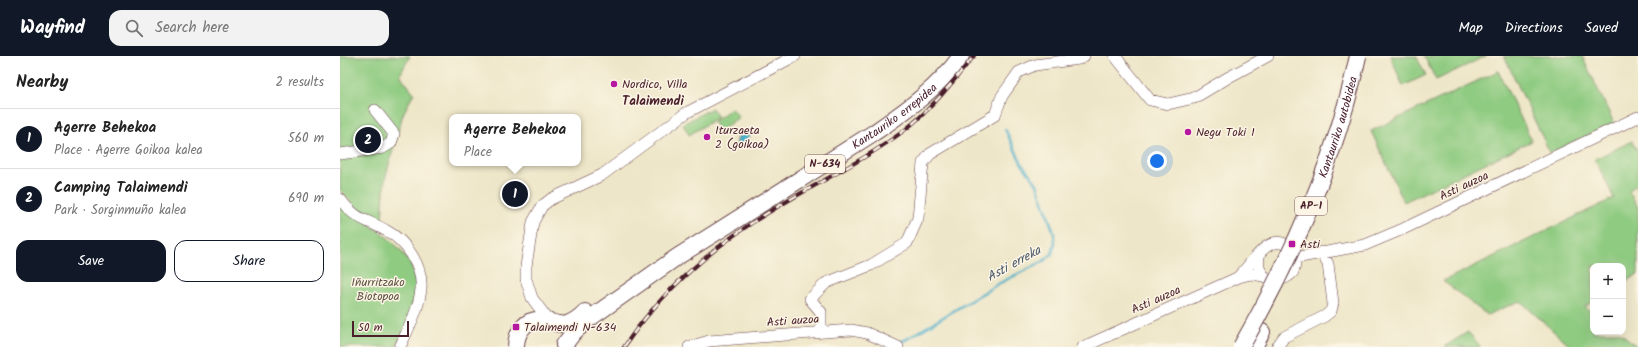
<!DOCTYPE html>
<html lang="en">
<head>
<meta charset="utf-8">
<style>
	body { margin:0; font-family:Kalam,sans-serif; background:#f2f2f2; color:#222 }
	.controls { position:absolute; right:12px; bottom:12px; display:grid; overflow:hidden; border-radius:8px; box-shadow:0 4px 16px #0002 }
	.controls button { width:36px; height:36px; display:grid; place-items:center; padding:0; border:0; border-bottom:1px solid #e0e0e0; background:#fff; color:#222; font:20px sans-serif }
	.scale { position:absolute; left:12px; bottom:10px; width:57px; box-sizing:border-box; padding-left:4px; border:2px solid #4a1f2b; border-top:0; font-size:11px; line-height:14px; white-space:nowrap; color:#4a1f2b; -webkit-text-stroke:3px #fcf5e5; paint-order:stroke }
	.you { position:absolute; left:817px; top:105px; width:14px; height:14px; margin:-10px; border:3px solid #fff; border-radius:50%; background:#1a73e8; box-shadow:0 0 0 6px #1a73e833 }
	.badge { display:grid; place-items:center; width:26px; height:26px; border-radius:50%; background:#111827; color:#fff; font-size:13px; font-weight:700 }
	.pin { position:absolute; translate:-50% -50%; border:2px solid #fff; box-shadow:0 1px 4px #0006 }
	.popup { position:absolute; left:109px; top:58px; width:132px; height:52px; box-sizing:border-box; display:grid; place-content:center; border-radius:8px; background:#fff; filter:drop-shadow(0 1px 3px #0005); font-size:13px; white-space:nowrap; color:#767676 }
	.popup b { font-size:15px; color:#222 }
	.popup::after { content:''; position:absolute; left:50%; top:100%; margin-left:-8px; border:8px solid transparent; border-top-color:#fff }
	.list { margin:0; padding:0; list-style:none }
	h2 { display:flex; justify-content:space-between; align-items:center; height:52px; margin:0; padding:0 16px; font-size:17px }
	h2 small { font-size:13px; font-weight:400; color:#767676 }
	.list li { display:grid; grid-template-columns:26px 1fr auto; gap:12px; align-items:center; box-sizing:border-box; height:60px; padding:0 16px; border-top:1px solid #e0e0e0 }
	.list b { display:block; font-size:15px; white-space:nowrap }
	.list p { margin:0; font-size:13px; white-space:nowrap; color:#767676 }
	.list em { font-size:13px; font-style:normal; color:#767676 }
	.actions { display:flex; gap:8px; padding:12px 16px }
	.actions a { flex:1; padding:9px 0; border:1px solid #111827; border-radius:12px; text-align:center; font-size:14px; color:#111827 }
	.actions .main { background:#111827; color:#fff }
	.icon { flex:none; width:22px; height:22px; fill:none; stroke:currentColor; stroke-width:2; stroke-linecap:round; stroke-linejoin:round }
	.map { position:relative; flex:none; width:1298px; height:291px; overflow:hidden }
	header { display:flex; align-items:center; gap:24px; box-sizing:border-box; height:56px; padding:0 20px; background:#111827; color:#fff }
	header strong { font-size:19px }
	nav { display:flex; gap:22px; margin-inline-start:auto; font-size:14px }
	.search { width:280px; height:36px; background:#f2f2f2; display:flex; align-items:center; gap:10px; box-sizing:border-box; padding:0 14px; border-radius:12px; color:#767676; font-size:15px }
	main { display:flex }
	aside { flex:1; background:#fff }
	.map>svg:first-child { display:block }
</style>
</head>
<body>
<header>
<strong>Wayfind</strong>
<div class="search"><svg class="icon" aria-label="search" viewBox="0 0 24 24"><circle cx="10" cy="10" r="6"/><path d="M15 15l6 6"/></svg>Search here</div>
<nav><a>Map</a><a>Directions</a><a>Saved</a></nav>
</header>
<main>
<aside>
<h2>Nearby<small>2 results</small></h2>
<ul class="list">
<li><span class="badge">1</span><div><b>Agerre Behekoa</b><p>Place · Agerre Goikoa kalea</p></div><em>560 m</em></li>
<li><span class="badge">2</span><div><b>Camping Talaimendi</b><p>Park · Sorginmuño kalea</p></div><em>690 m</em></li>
</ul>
<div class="actions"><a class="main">Save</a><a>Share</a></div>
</aside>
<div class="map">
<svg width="1298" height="291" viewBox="0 0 1298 291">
	<rect width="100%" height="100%" fill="#fcf5e5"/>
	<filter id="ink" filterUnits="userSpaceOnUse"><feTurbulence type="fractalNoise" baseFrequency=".025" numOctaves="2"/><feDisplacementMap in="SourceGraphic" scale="8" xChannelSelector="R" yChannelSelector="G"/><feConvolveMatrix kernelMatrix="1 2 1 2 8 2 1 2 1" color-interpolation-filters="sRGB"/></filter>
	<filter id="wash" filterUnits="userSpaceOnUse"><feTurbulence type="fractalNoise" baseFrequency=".012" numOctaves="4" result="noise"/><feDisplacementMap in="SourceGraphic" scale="16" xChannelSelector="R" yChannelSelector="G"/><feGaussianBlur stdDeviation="0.9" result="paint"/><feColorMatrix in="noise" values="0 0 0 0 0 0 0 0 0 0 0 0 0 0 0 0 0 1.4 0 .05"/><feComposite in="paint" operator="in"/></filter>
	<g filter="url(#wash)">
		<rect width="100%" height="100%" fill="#eee6c8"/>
		<!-- green -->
		<path fill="#8fcb81" stroke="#6c7556" d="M0,0H70L60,19L74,37L63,58L45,123L42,164L21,156L0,134Z
			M1050,0H1076L1086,19L1063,30Z
			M1084,0H1146L1096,24Z
			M1164,0H1242L1274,67L1210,97Z
			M1158,15L1192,85L1064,146L1031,75Z
			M372,52L378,61L349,79L343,68Z
			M392,52L399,61L380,75L373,66Z
			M1292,85L1298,96V127L1289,135L1298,151V218L1283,227V210H1253V245L1245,251L1253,257V276H1279L1298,291H1231L1180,245L1147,259L1103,225L1274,142L1255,103Z
			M0,149C30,170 76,191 76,233C77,249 63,276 56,291H0Z
			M1128,276L1141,291H1106L1105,290Z"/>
		<!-- water -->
		<path fill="#4aafc9" stroke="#4a677a" d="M405,74L410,77L409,82L399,91L396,90L398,80Z"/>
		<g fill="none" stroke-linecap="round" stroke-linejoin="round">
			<!-- stream -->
			<path stroke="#4aafc9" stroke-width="2.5" d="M558,287L567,283L658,228L704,205L712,198L715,187L714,177L697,128L682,108L665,73"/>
		</g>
	</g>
	<g filter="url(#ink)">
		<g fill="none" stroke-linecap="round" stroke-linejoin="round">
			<defs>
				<path id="minor" d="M775,0L810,44L828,48L854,42L889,21L928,0
					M0,98L43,92L51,87L54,78L35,54
					M0,143C16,165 27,163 47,175C67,186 83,210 81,233C79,253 68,273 60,291
					M955,202L1025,189L1063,173L1298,61
					M899,220C912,208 930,173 950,192C956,199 956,208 953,216C936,234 912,221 920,197
					M209,265L192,242L186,223V210L193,166L202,150L211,143L262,119L346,57L455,0
					M481,276V256L470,243L486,227L531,209L567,187L578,162L583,107L590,98L655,59L662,40L679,16L695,9L739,3L744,0
					M349,291L369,285L511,274L527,277L558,291
					M743,291L899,221L911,218L924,220
					M937,291L944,281L985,260L991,255L993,247L988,208L981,196"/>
				<g id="highway">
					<path id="s1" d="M224,289L234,276L246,265L337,201L535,76C567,54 598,32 621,0"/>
					<path d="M176,291C176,276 186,262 202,264C211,265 218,270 227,268C233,266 240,261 245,256"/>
					<path d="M914,291L922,276"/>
				</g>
			</defs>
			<!-- minor casing -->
			<use href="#minor" stroke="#633d43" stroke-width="12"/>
			<!-- highway casing -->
			<use href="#highway" stroke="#633d43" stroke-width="18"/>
			<!-- minor -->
			<use href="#minor" stroke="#fff" stroke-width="11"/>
			<!-- highway -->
			<use href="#highway" stroke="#fff" stroke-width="16"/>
			<defs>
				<path id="rail" d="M284,291C321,235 377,187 434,153C478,126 526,104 566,73C592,53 613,25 634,0"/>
			</defs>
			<!-- rail casing -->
			<use href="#rail" stroke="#4a1f2b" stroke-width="4"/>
			<!-- rail -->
			<use href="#rail" stroke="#fcf5e5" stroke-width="2.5" stroke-dasharray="8" stroke-linecap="butt"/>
			<defs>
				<g id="highway-bridge">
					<path id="s2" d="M901,291C953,200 996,103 1018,0"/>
				</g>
			</defs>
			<!-- highway-bridge casing -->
			<use href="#highway-bridge" stroke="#633d43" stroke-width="18" stroke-linecap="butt"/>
			<!-- highway-bridge -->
			<use href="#highway-bridge" stroke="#fff" stroke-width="16"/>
		</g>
	</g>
	<!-- markers -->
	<g fill="#b5179e" stroke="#fcf5e5" stroke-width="1.5">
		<circle cx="274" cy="28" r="4"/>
		<circle cx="848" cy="76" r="4"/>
		<circle cx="367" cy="81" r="4"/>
		<rect x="948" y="184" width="8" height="8" rx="2"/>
		<rect x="172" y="267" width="8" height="8" rx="2"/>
	</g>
	<g text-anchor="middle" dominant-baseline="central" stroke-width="3" stroke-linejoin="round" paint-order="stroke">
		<!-- shield labels -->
		<g fill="#fcf5e5" stroke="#7f5f63" stroke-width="1">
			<rect x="465" y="99" width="40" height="18" rx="3"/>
			<rect x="955" y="141" width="32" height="18" rx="3"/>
		</g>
		<g font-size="11" font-weight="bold" fill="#4a1f2b">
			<text x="485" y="108">N-634</text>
			<text x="971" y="150">AP-1</text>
		</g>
		<!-- poi labels -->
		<g font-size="12" fill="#4a1f2b" stroke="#fcf5e5" text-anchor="start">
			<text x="282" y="28">Nordico, Villa</text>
			<text x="375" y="74">Iturzaeta<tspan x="375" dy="14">2 (goikoa)</tspan></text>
			<text x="856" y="76">Negu Toki 1</text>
			<text x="960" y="188">Asti</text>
			<text x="184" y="271">Talaimendi N-634</text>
		</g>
		<!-- street labels -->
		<g font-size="12" fill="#4a1f2b" stroke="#fcf5e5">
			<text stroke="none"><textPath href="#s1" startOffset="403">Kantauriko errepidea</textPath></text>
			<text stroke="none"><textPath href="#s2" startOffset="241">Kantauriko autobidea</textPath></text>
			<text transform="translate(1124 130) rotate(-25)">Asti auzoa</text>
			<text transform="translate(816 244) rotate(-24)">Asti auzoa</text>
			<text transform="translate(453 265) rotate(-4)">Asti auzoa</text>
		</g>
		<!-- park labels -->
		<g font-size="12" fill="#5f5345" stroke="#fcf5e5">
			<text x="38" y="226">Iñurritzako<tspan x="38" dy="14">Biotopoa</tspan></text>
		</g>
		<!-- neighbourhood labels -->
		<g font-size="13" font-weight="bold" fill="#4a1f2b" stroke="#fcf5e5">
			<text x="313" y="45">Talaimendi</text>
		</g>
		<!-- water labels -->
		<g font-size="13" font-style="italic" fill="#4a596a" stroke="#fcf5e5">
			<text transform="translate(674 208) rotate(-29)">Asti erreka</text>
		</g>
	</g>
</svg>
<div class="controls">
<button>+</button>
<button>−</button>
</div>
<div class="scale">50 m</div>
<div class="you"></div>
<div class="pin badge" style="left:175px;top:138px">1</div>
<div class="popup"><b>Agerre Behekoa</b>Place</div>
<div class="pin badge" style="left:28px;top:84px">2</div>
</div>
</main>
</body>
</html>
